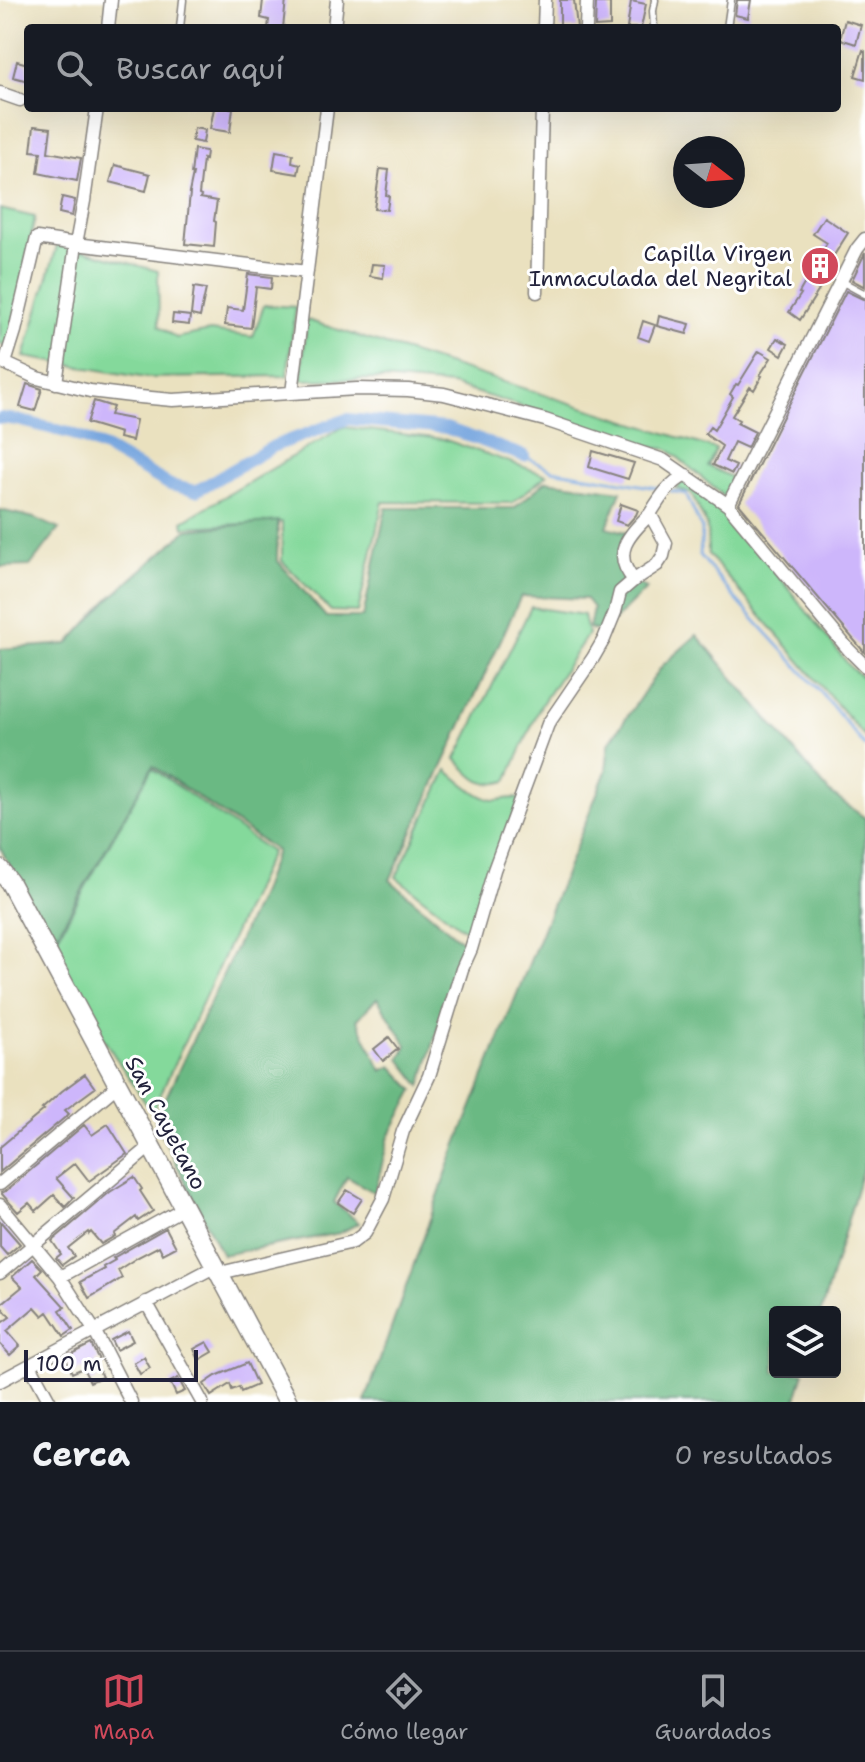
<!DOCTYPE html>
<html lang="es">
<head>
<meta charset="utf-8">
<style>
	body { margin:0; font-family:"Shantell Sans",sans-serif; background:#242831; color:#f1f3f6 }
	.controls { position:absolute; right:24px; bottom:24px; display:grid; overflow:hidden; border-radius:8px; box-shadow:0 8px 32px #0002 }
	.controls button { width:72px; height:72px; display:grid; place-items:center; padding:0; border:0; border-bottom:2px solid #363941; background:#171b24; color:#f1f3f6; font:40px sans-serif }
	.compass { position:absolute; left:673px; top:136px; width:72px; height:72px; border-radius:50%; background:#171b24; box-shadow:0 8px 32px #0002; rotate:107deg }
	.scale { position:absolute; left:24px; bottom:20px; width:174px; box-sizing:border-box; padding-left:8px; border:4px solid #22223b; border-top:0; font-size:22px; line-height:28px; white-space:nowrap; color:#22223b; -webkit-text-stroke:6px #fff; paint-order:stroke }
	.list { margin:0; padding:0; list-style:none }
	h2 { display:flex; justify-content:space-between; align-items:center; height:104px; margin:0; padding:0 32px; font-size:34px }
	h2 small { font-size:26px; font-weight:400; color:#9ea1a6 }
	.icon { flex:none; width:44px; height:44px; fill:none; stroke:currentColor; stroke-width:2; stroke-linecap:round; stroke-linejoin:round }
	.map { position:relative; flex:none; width:865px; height:1402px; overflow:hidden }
	.search { position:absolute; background:#171b24; box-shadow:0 8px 32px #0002; left:24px; right:24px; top:24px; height:88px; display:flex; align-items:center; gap:20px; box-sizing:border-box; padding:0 28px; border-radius:8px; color:#9ea1a6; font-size:30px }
	.sheet { height:248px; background:#171b24 }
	nav { display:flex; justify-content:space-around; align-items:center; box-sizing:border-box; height:112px; border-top:2px solid #363941; background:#171b24; font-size:22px; color:#9ea1a6 }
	nav a { display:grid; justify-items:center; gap:4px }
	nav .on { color:#d1495b }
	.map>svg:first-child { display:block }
</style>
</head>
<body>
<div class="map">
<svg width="865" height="1402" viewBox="0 0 865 1402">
	<rect width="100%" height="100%" fill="#fff"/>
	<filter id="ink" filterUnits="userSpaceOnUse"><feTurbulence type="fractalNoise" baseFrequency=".0125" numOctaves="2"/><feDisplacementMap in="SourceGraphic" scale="16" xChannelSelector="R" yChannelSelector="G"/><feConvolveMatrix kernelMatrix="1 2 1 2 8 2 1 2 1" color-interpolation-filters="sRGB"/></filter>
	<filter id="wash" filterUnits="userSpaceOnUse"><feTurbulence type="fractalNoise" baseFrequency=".006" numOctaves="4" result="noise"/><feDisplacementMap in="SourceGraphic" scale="32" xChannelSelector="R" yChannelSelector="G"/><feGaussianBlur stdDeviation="1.8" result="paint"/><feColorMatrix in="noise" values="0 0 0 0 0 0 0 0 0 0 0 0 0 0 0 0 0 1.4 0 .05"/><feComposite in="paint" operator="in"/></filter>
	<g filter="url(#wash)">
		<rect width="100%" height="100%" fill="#eae1bf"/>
		<!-- green -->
		<path fill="#84d99b" stroke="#537e6b" stroke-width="2" d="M0,209L35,217L8,349L0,343Z
			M58,243L158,271L159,326L176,338L210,331L253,337L264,305L296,307L287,376L146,378L24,357Z
			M307,320L716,449L708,466L735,479L727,499L668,449L656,448L452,385L382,379L301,380Z
			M343,427L443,439L547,475L512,503L383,502L358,612L331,611L282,561V522L184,527L183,521Z
			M688,478L726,509L852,669L865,679V737L708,554L707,526L692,494L676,488Z
			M531,607L584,615L588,634L541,705L507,781C480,789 474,778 456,759Z
			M152,768L271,852L152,1113L48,954Z
			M447,770C457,779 479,798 493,800C501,801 508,796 520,799L470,934L396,877Z"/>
		<!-- forest -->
		<path fill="#6bb983" stroke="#466e5f" stroke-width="2" d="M546,481L621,491L607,527L626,532L623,553L624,579L647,588L602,632L589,628L593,608L586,599L521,596L390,880L463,942L421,1086L400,1059L407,1045L377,998L357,1020L382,1071L392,1066L414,1090L389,1136L375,1193L347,1177L334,1202L359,1223L340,1233L222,1255L155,1121L260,895L276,851L153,766L50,947L0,847V649L68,644L107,601L187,530L278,521L277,560L326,617H363L386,508H514Z
			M0,510L34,518L59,529L30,566L0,567Z
			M697,635L829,792L865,818V1161L821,1312H775V1372H804L795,1402H365L453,1154L606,771L609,743L662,666Z"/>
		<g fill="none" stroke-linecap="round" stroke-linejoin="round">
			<!-- stream -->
			<path stroke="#74a4de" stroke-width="3" d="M524,456L552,470L663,489
				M671,491L686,494L702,529L700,555L733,596L819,690L865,746"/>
			<!-- canal -->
			<path stroke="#74a4de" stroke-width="12" d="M0,418L18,420L73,434L107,449L170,485L196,491L274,446L347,419L446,428L524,456"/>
		</g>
		<g id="blocks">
			<!-- building -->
			<path fill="#cdb6fb" d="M263,0H286L283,28H268L269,20L261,18Z
				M560,0H574L577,28H560Z
				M737,0H751L748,18L735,15Z
				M631,1L646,4L641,28H627Z
				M596,3H610V26L595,27Z
				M845,20L861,25L856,44L840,39Z
				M863,50L865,51V79L855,76Z
				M17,61L28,64V81L13,77Z
				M214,108H233L230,132L210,129Z
				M34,126L51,128L48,152L81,158L77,181L38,173L41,152L31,151Z
				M194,128L205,130L203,143L192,141Z
				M194,149L206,151L205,160L203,159L199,195L201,196L200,198L217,201L214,221L216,222L214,247L185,244L190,193H189L193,174H191Z
				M276,151L293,154L292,162L300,164L298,174L273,170Z
				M115,165L150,174L146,191L110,182Z
				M380,169L389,170L386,195L389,196L387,210L374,209Z
				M62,197L75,200L72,216L59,213Z
				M824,217L848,233L814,287L819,290L800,320L789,312L801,294L799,293L811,272H809L827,243L813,234Z
				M865,253V287L852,280Z
				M372,264L385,265L383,278L370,276Z
				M248,274L272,277L271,289L256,287L251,328L225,325L227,308L243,310Z
				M194,287L206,289L200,317L191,315Z
				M846,291L865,300V653L739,504Z
				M173,314L190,316L189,325L172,323Z
				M659,316L690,324L687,334L657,326Z
				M643,321L655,325L649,341L638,337Z
				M777,338L788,344L782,355L771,348Z
				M759,351L771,358L760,375L762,376L754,390L750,387L732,416L739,420L737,423L755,432L747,448L734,442L725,461L736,466L732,474L713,465L722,446L705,434L710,427L714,430L733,397L730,394L736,384L738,385Z
				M27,384L42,389L35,411L20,407Z
				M94,401L113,407L110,415L136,420L132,441L119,438L120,433L87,423Z
				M593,451L634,463L628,479L589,467Z
				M621,504L638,510L636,515L627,525L616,521Z
				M389,1037L398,1049L383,1061L374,1049Z
				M85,1074L95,1088L65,1110L69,1114L0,1172V1147L44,1110L42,1109L62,1091Z
				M108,1124L127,1154L89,1181L75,1163L56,1178L74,1198L65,1207L54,1195L36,1211L29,1203L18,1212L1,1193L6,1191L84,1125L92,1135Z
				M134,1177L142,1189L140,1191L153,1211L138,1221L136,1217L114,1234L115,1236L101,1244L91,1232L89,1234L88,1232L68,1248L74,1256L62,1265L56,1258L61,1254L52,1241L110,1192Z
				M347,1190L362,1199L353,1213L338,1203Z
				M0,1221L20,1244L7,1255L0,1247Z
				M166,1228L176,1247L163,1254L159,1246L138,1257L118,1270L122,1278L89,1298L80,1282L104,1269L103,1267L115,1260L113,1258Z
				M32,1259L42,1269L36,1275L65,1307L60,1310L73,1330L64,1336L48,1312L43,1316L35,1307L7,1331L20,1346L10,1355L0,1344V1324L10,1317L0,1305L22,1287L12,1277Z
				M128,1331L133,1341L116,1350L111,1340Z
				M207,1342L213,1352L199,1360L194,1349Z
				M91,1344L99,1360L95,1362L102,1377L90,1382L83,1368L72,1373L65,1357Z
				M144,1357L150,1368L140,1374L134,1363Z
				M247,1363L257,1385L241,1392L239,1387L232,1390L230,1384L211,1396L204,1384L216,1376Z
				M178,1378L185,1391L176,1395L170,1382Z"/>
		</g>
	</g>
	<g filter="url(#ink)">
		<use href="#blocks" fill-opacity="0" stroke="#86827d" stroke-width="2"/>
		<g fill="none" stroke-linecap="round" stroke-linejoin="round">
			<defs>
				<path id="service" d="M180,28L183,0
					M654,28L653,11L655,0
					M727,28L731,0
					M841,281L865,294"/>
				<path id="minor" d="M108,28L111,0
					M334,28L337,0
					M544,28L545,0
					M586,28L587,0
					M0,93L20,100
					M537,292L542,108
					M0,361L37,378L90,391L140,397L173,400L357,389L408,390L444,394L545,420L663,460L728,505L849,650L865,666
					M5,363L15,331L37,238L76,244L84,201L97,108
					M56,383L76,244L307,272
					M292,393L327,108
					M728,505L857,249L865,239
					M634,580C610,553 630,534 650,514
					M0,1184L118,1085
					M0,1205L60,1277L94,1330L131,1402
					M0,1273L151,1146
					M220,1273L353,1242L365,1233L383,1199L403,1131L429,1076L462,969L471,949L494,870L548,724L593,658L604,639L615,612L620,592L634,580L657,565L663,556L666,543L650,514C660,498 669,483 686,475
					M60,1277L184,1208
					M146,1302L202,1402
					M30,1365L50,1402
					M0,1381L216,1266"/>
				<path id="secondary" d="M0,869L10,883L48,954L288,1402"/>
			</defs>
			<!-- service casing -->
			<use href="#service" stroke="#86827d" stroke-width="9"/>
			<!-- minor casing -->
			<use href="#minor" stroke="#86827d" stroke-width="15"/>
			<!-- secondary casing -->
			<use href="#secondary" stroke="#86827d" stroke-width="21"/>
			<!-- service -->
			<use href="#service" stroke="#fff" stroke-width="6"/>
			<!-- minor -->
			<use href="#minor" stroke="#fff" stroke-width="12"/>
			<!-- secondary -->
			<use href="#secondary" stroke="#fff" stroke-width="18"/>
		</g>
	</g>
	<!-- icons -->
	<defs>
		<symbol id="building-disc" viewBox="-11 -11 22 22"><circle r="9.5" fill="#d1495b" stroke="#fff"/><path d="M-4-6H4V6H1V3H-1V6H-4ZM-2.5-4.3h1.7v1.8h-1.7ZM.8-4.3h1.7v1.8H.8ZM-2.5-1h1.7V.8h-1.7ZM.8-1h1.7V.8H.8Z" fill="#fff"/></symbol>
	</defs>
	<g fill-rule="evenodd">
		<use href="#building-disc" x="798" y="244" width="44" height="44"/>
	</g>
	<g text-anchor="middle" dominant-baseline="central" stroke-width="6" stroke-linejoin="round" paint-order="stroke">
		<!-- poi labels -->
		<g font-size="22" fill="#22223b" stroke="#fff" text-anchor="end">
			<text x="792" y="253">Capilla Virgen<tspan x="792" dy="25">Inmaculada del Negrital</tspan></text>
		</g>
		<!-- street labels -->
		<g font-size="22" fill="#22223b" stroke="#fff">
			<text transform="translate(166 1123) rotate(62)">San Cayetano</text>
		</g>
	</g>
</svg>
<div class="controls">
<button><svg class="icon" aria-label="layers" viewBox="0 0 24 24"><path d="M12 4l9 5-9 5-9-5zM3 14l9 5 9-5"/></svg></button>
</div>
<svg class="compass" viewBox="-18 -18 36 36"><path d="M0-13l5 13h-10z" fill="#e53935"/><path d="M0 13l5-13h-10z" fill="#9ea1a6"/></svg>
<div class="scale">100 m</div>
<div class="search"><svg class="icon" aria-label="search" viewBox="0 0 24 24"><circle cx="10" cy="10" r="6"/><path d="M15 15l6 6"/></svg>Buscar aquí</div>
</div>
<section class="sheet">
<h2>Cerca<small>0 resultados</small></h2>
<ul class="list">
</ul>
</section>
<nav>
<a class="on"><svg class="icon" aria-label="map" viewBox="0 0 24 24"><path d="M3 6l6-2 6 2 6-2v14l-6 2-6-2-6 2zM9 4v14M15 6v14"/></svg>Mapa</a>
<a><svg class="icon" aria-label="directions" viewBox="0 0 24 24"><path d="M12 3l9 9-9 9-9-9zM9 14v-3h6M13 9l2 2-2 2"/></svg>Cómo llegar</a>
<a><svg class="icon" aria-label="saved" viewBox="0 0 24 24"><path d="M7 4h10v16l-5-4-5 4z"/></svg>Guardados</a>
</nav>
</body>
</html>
